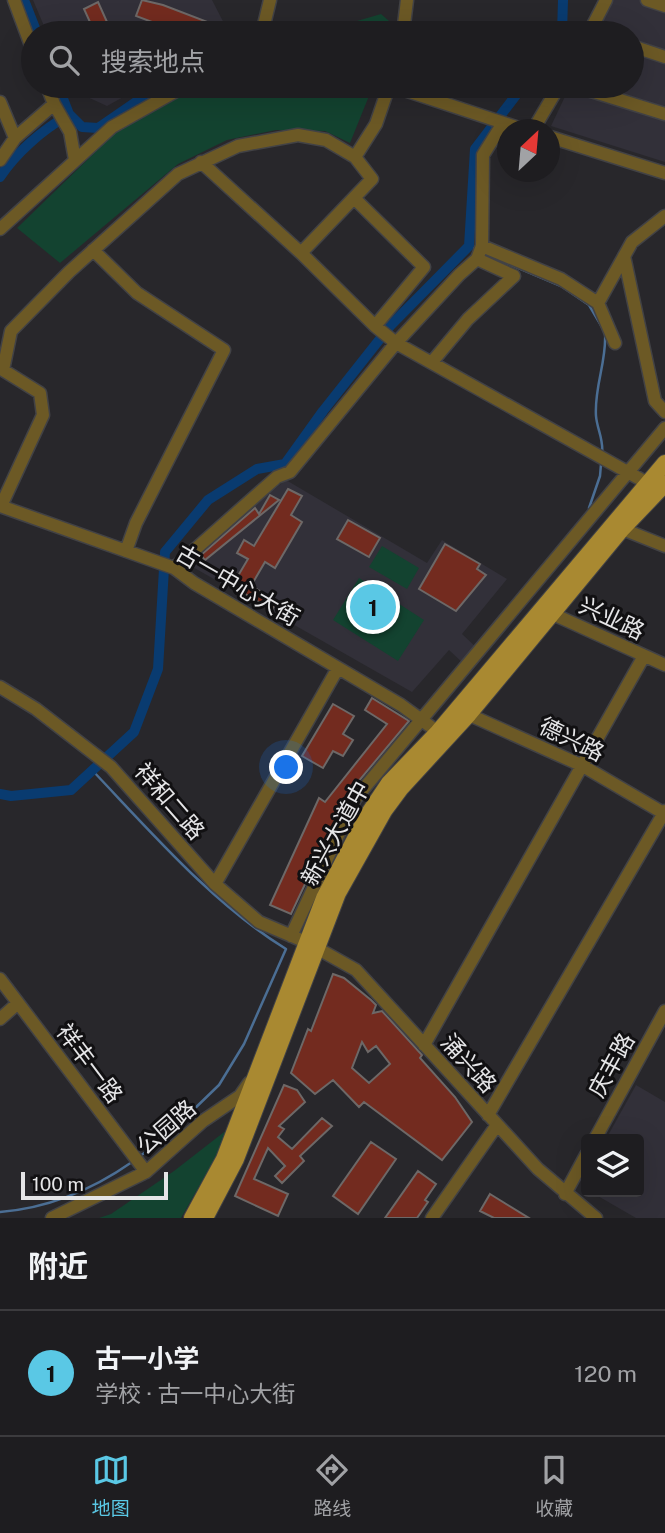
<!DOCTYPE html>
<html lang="zh">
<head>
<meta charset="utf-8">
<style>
	body { margin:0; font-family:"Public Sans","Noto Sans SC",sans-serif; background:#262629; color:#f1f3f6 }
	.controls { position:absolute; right:21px; bottom:21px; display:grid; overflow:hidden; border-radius:7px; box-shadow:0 7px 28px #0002 }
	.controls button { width:63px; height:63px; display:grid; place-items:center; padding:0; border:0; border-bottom:2px solid #3c3b3e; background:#1e1d20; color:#f1f3f6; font:35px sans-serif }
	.compass { position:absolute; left:497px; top:119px; width:63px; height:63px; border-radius:50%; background:#1e1d20; box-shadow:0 7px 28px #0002; rotate:26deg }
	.scale { position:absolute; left:21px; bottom:18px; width:147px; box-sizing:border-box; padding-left:7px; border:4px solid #e5e5e7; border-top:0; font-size:19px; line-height:24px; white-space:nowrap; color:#e5e5e7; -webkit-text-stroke:5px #111012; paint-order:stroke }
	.you { position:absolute; left:287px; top:768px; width:24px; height:24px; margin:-18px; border:5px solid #fff; border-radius:50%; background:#1a73e8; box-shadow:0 0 0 10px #1a73e833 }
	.badge { display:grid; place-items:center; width:46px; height:46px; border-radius:50%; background:#5ac8e5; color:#111; font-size:23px; font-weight:700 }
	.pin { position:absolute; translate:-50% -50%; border:4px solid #fff; box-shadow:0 2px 7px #0006 }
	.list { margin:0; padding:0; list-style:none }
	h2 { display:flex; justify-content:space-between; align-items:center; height:91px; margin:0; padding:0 28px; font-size:30px }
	h2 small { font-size:23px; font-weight:400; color:#a1a2a5 }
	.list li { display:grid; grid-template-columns:46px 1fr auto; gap:21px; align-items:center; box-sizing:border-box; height:126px; padding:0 28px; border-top:2px solid #3c3b3e }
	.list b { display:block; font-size:26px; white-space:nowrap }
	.list p { margin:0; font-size:23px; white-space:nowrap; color:#a1a2a5 }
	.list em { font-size:23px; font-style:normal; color:#a1a2a5 }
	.icon { flex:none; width:38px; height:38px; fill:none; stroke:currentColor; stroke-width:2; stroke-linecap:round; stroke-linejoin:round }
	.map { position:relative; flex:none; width:665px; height:1218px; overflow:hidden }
	.search { position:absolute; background:#1e1d20; box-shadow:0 7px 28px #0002; left:21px; right:21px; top:21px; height:77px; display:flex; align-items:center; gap:18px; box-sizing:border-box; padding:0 24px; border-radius:38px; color:#a1a2a5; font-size:26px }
	.sheet { height:217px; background:#1e1d20 }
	nav { display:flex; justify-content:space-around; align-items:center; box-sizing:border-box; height:98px; border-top:2px solid #3c3b3e; background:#1e1d20; font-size:19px; color:#a1a2a5 }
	nav a { display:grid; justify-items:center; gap:4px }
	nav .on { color:#5ac8e5 }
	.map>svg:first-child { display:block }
</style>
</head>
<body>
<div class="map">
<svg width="665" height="1218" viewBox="0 0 665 1218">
	<rect width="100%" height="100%" fill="#28272b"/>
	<!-- built -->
	<path fill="#323039" d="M33,0H212L229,33H47Z
		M611,0H665V162L551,126L570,86H632V33H595Z
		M69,86H143L107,106L70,89Z
		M286,480L427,563L442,540L507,579L462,634L479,650L465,665L449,650L412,692L191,566L193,553Z
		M636,1085L665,1102V1218H636L591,1192H639V1139H606Z"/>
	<!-- green -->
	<path fill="#134330" d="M381,14L396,27L394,33H316Z
		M199,86H373L350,143L325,131L276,130L227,140L178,164L60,263L17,228L114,134Z
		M382,546L419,568L407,589L369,567Z
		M359,578L424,620L398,661L333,620Z
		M228,1129L221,1148L181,1218H99L111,1214L174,1171Z"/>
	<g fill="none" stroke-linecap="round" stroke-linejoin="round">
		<!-- stream -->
		<path stroke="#4b6e94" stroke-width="2.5" d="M469,246L477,250
			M490,256L561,286L589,305L602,327
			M602,454C604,440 597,429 596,416C594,387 607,361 605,333
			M589,508L600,476L601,464
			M92,770C151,832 213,904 286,949L244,1044L219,1085L160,1142L140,1156
			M0,1212C49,1208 92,1190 132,1162"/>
		<!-- canal -->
		<path stroke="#093b70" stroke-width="10" d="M24,0L37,33
			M241,33L250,28
			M562,33L563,0
			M58,86L69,114L82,127L98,128L159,86
			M0,177C16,153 42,130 67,116
			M0,794L11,796L71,790L134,732L158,669L165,552L208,500L257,469L285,464L323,411L391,325L469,246L475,149L523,86"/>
	</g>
	<!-- building -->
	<path fill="#732b1f" stroke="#6d6867" stroke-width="2" fill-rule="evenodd" d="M142,0L163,5L218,26L216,33H181L136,16Z
		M98,2L112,33H95L84,9Z
		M288,489L302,496L291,515L302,522L275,568L265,562L251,586L277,601L272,610L232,586L248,559L237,553L244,540L254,546Z
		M270,495L279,500L205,560L201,555L255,508L259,514Z
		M348,520L380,538L369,557L337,539Z
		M445,544L480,564L477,569L486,575L456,611L419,589Z
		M372,698L409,721L347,795L291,914L270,905L319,798L325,802L387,724L365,710Z
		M333,704L354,716L343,734L353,740L343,756L333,751L323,768L302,756Z
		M333,974L344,978L371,1000L376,1005L373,1013L382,1011L422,1055L420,1058L455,1097L472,1122L442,1160L364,1102L359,1107L333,1080L315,1094L291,1073L308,1029L311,1031ZM362,1042L368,1052L376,1046L390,1064L369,1083L352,1068Z
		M284,1085L297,1090L305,1102L279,1126L284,1129L278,1137L292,1149L322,1118L332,1126L300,1156L304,1161L282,1183L275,1176L285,1166L268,1148L254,1179L288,1194L278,1216L235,1196Z
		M371,1142L396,1159L358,1214L333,1196Z
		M418,1171L436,1184L425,1200L428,1202L417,1218H385Z
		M490,1194L529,1218H494L480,1211Z"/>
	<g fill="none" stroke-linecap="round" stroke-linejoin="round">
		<defs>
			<path id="minor" d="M14,0L33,51
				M647,0L665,6
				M262,33L270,0
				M403,33L407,0
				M589,33L606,0
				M632,46L665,57
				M47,86L54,104L70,132L75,160
				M392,86L525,130
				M575,86L665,114
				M0,102L15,138
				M503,123L483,155L482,246L561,279L598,303L615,343
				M533,130L559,86
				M550,137L665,173
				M0,160L15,138L54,104
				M201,162L301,253L375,326L396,343L649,484
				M354,198L424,267L375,326
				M0,229L112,127L185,86
				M93,250L137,293L224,350L136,523L126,551
				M301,253L372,179L355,157
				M624,256L655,401L665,412
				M598,303L632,242L665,216
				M432,362L468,319L514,276L477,259
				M0,506L174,568L194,583L401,705L438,732
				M1,506L43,415L40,393L3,370L11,331L69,272L178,174L238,146L298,135L326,140L355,157L376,124L389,86
				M615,526L665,546
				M174,568L277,477L290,472L396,343L459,275L477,259L482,246
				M544,610L665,665
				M0,687L36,709L111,767L215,884L259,922L306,942L356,970L538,1169L596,1218
				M463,712L583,766L665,814
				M215,884L338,668
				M291,936L355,799L665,428
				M0,979L146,1172
				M0,1019L18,1003
				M424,1045L644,656
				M488,1115L665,811
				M595,1139L665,1011
				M565,1194L586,1155
				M52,1218L146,1172L203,1121L240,1096L249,1083
				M432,1218L497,1125"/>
			<path id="major" d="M192,1218L224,1159L324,898L367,816L389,783L438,732L665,463
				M205,1218L236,1159L338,893L384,811L401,788L469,714L622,529L665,484"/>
		</defs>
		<!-- minor casing -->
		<use href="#minor" stroke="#424245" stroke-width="15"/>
		<!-- major casing -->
		<use href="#major" stroke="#424245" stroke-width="18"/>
		<!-- minor -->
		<use href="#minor" stroke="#6c5925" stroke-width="12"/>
		<!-- major -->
		<use href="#major" stroke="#a98931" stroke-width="16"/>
	</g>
	<g text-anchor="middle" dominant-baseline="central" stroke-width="6" stroke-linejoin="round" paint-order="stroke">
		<!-- street labels -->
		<g font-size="23" fill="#e5e5e7" stroke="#111012">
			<text transform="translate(238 585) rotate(30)">古一中心大街</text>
			<text transform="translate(612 618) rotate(25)">兴业路</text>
			<text transform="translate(572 739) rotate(26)">德兴路</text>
			<text transform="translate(170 801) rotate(49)">祥和二路</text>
			<text transform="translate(335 833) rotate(-61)">新兴大道中</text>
			<text transform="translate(90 1063) rotate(53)">祥丰一路</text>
			<text transform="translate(469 1063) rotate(48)">涌兴路</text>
			<text transform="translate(611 1065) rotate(-61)">庆丰路</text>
			<text transform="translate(166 1127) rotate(-41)">公园路</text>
		</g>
	</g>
</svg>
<div class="controls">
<button><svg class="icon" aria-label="layers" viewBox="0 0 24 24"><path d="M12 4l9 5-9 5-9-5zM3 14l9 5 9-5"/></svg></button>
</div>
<svg class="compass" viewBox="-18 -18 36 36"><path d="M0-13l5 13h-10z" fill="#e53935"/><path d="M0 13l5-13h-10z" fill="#a1a2a5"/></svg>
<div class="scale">100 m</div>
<div class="you"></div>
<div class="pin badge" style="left:373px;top:607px">1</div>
<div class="search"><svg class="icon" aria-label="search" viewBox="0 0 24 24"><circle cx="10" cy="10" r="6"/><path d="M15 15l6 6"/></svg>搜索地点</div>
</div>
<section class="sheet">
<h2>附近<small></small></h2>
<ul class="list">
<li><span class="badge">1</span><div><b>古一小学</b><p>学校 · 古一中心大街</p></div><em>120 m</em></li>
</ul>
</section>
<nav>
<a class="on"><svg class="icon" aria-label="map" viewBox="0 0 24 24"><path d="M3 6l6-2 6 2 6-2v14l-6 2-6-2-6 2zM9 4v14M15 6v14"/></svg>地图</a>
<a><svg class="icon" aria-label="directions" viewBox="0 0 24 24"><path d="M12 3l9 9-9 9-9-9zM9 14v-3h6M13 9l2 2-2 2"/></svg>路线</a>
<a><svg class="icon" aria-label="saved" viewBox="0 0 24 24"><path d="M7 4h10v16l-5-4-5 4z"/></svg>收藏</a>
</nav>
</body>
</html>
